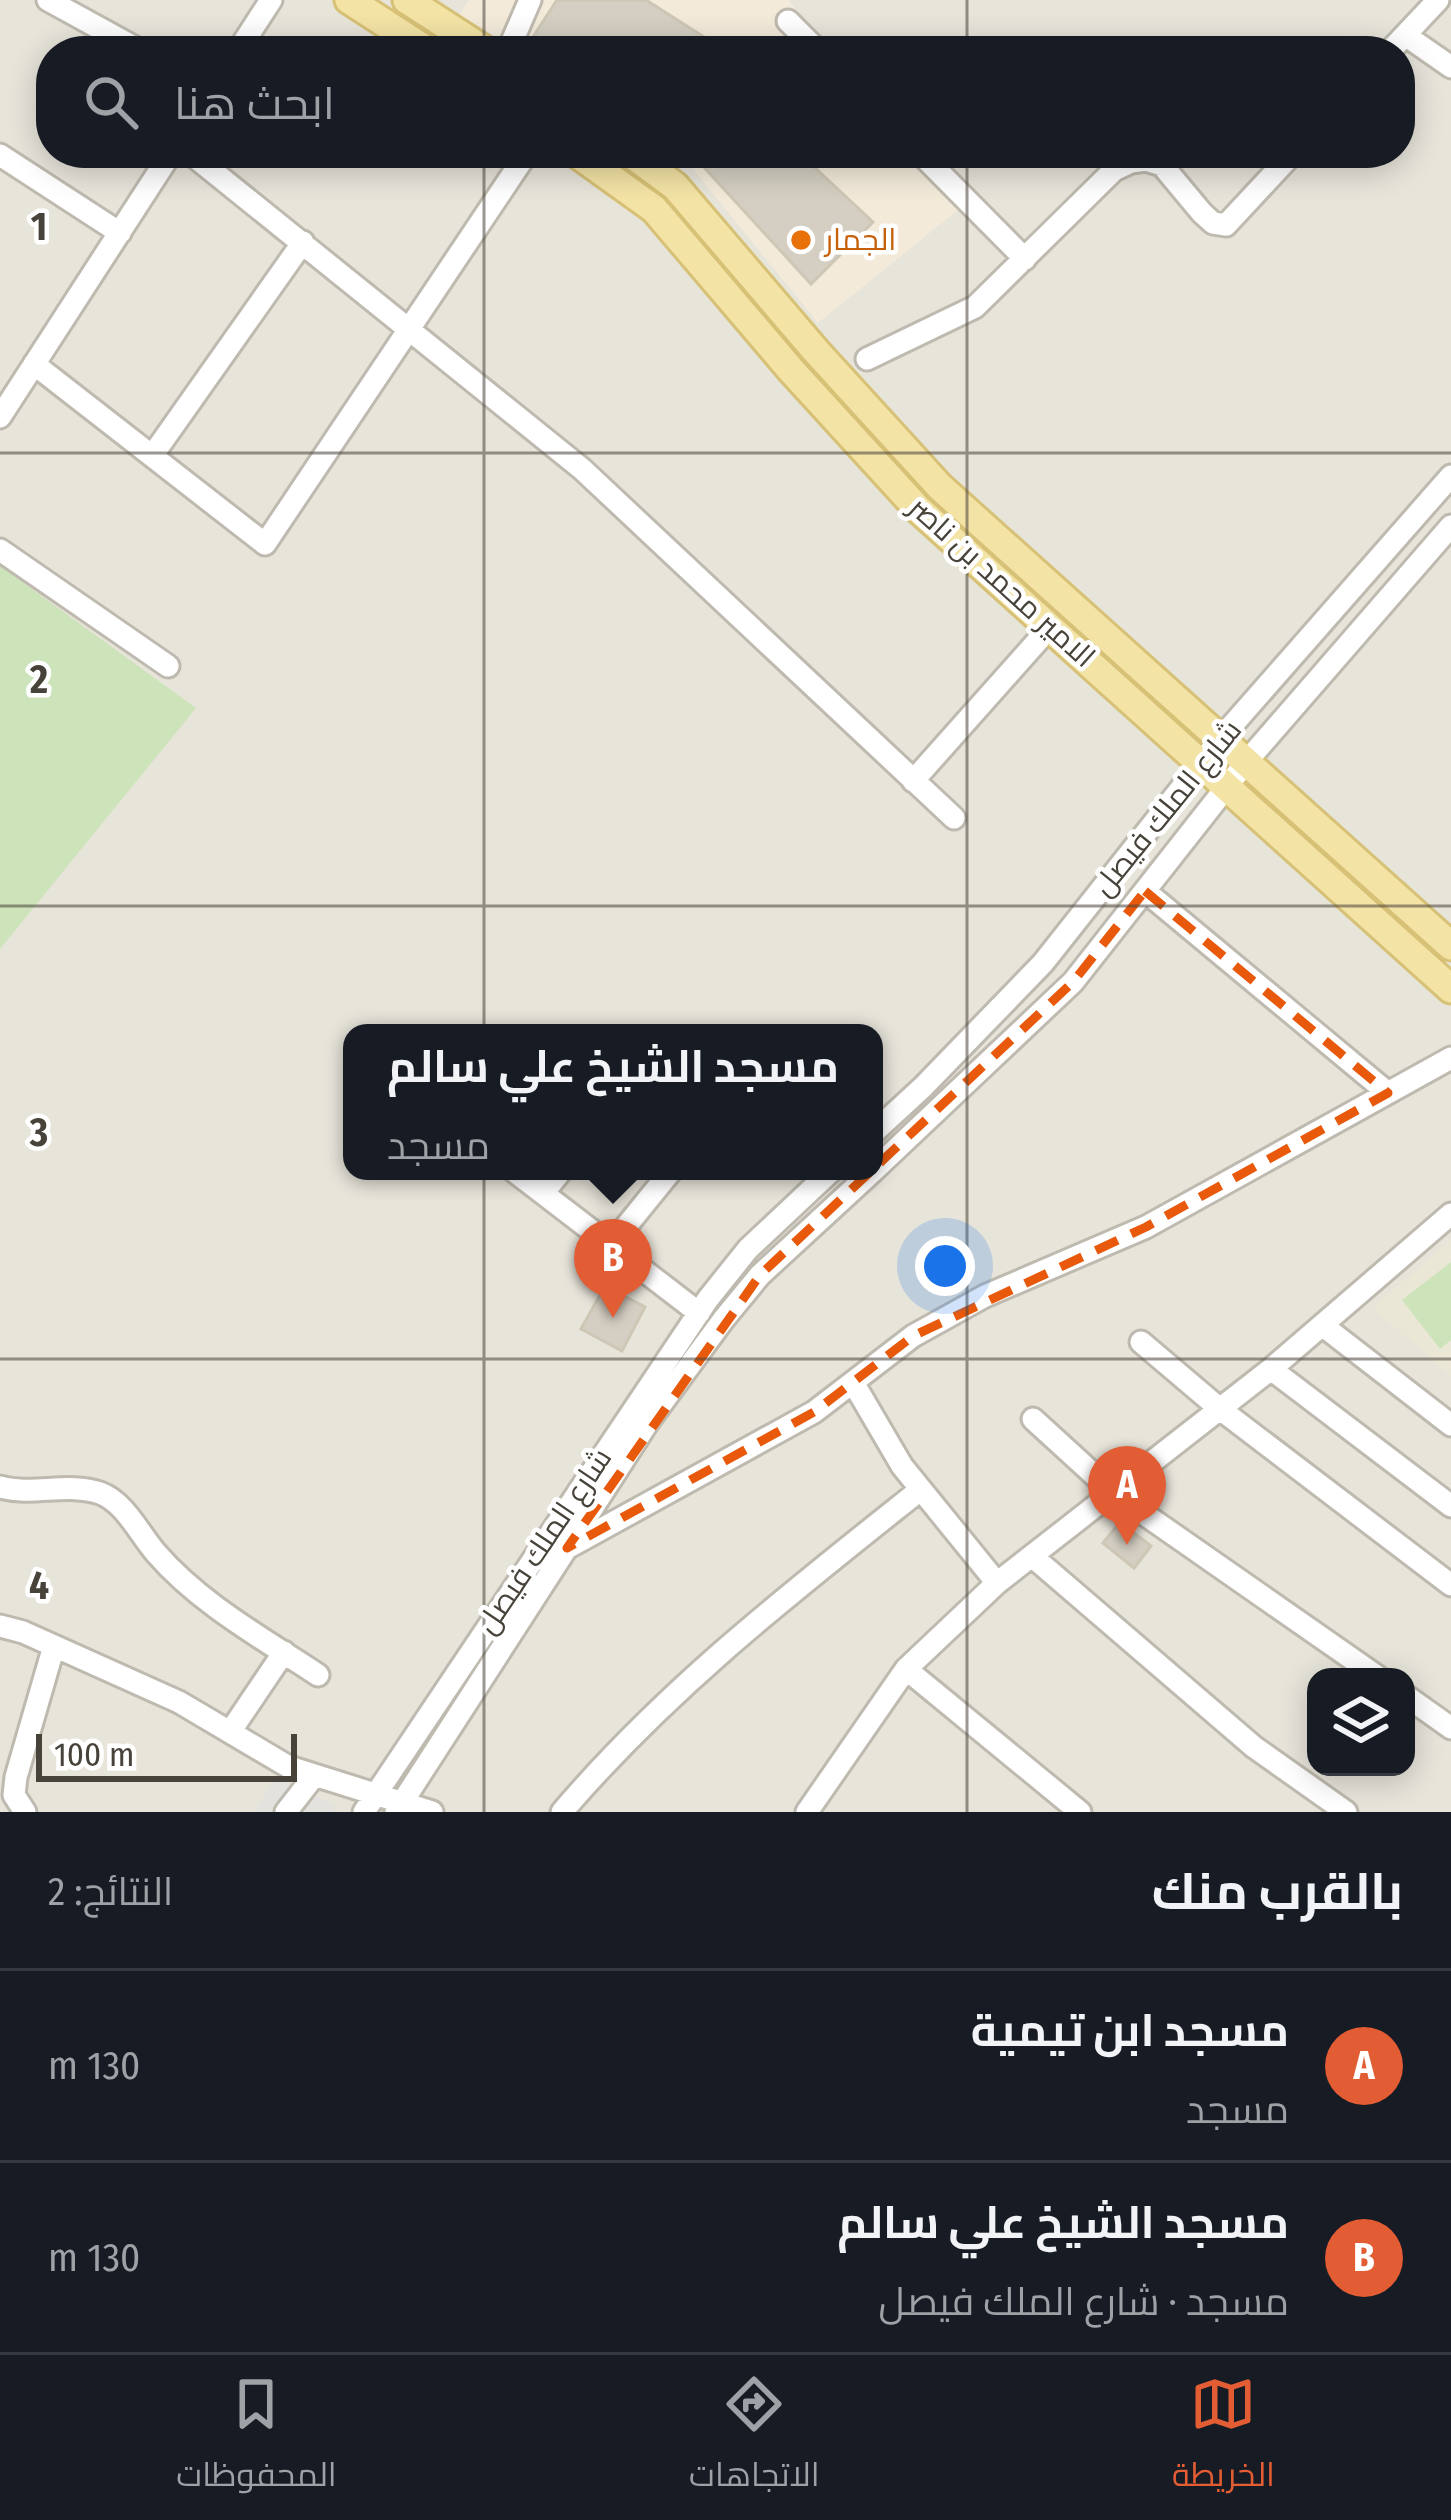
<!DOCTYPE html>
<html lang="ar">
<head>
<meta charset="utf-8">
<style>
	body { margin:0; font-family:"Fira Sans Condensed",Cairo,sans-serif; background:#242831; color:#f1f3f6; direction:rtl }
	.controls { position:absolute; right:36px; bottom:36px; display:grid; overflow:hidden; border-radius:24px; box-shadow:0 6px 30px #0003 }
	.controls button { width:108px; height:108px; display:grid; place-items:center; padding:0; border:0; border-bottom:3px solid #363941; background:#171b24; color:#f1f3f6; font:60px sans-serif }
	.scale { position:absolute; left:36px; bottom:30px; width:261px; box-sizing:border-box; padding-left:12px; border:6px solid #48433a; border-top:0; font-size:33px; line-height:42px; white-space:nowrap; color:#48433a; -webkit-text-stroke:9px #fff; paint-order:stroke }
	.you { position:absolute; left:945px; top:1266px; width:42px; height:42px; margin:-30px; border:9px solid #fff; border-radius:50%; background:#1a73e8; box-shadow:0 0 0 18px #1a73e833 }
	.badge { display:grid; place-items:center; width:78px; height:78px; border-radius:50%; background:#e25c34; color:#fff; font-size:39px; font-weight:700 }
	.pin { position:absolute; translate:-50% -99px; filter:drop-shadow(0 3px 6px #0008) }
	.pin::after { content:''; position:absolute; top:63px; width:42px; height:36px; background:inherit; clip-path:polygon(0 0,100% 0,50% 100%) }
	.popup { position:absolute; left:343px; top:1024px; width:540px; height:156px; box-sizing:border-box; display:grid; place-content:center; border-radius:24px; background:#171b24; filter:drop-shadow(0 3px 9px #0005); font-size:39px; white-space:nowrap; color:#9ea1a6 }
	.popup b { font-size:45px; color:#f1f3f6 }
	.popup::after { content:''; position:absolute; left:50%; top:100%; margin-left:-24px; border:24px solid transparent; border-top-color:#171b24 }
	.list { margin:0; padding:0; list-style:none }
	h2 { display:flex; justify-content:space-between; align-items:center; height:156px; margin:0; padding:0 48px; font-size:51px }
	h2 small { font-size:39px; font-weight:400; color:#9ea1a6 }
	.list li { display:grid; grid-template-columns:78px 1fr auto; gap:36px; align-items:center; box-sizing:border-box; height:192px; padding:0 48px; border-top:3px solid #363941 }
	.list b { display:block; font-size:45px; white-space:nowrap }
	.list p { margin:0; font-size:39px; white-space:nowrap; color:#9ea1a6 }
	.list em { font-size:39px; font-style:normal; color:#9ea1a6 }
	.icon { flex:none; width:66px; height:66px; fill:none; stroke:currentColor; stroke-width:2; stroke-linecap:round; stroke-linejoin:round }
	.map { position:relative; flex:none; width:1451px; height:1812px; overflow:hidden; direction:ltr }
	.search { position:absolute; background:#171b24; box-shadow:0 6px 30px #0003; left:36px; right:36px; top:36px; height:132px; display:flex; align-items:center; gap:30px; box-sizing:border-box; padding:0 42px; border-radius:48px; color:#9ea1a6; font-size:45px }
	.sheet { height:540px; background:#171b24 }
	nav { display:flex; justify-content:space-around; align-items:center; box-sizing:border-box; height:168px; border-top:3px solid #363941; background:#171b24; font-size:33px; color:#9ea1a6 }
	nav a { display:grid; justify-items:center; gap:6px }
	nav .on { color:#e25c34 }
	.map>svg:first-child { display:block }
</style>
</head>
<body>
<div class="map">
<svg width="1451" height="1812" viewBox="0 0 1451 1812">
	<rect width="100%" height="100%" fill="#f4f2ec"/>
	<!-- residential -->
	<path fill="#e7e4da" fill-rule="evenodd" d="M0,0H1451V1812H0ZM51,51H1400V153H51ZM352,1033H874V1171H352ZM1316,1677H1406V1767H1316Z"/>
	<!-- commercial -->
	<path fill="#f3eada" d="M469,0H788L830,51H522L459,15Z
		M680,153H913L958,210L818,323Z"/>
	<!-- education -->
	<path fill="#ebe7d7" d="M1451,1240V1376L1372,1308Z"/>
	<!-- green -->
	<path fill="#cde3b9" d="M0,566L196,708L0,949Z
		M1451,1262V1340L1440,1349L1402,1300Z"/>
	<!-- parking -->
	<path fill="#e3e2df" d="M277,1774L335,1807L333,1812H255Z"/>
	<!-- building -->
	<path fill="#d4cfc2" stroke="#cec7b6" stroke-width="3" d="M557,0H646L726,51H548L531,40Z
		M691,153H799L873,222L811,284Z
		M605,1286L645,1307L622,1351L581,1329Z
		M1120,1522L1151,1546L1134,1568L1103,1543Z"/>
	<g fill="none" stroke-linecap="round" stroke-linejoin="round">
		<defs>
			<path id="minor" d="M48,0L141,51
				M788,21L818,51
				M1405,35L1451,67
				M238,51L271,0
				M508,51L530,0
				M1390,51L1438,0
				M190,153L582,469L954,818
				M920,153L1025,259
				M0,155L120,233
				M867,359L975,307L1114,170L1131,162L1146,160L1162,165L1202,213L1213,223L1226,225L1293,153
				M34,364L265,544L527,153
				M0,417L171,153
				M152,456L303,242
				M0,550L168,666
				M913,781L1050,627
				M1145,891L1388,1093
				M874,1132L923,1087L1043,963L1221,738L1451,476
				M874,1170L1073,982L1247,761L1451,526
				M514,1171L699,1313
				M543,1193L561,1171
				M611,1245L671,1171
				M1322,1325L1451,1425
				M1141,1342L1220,1409L1451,1585
				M1271,1369L1451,1506
				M854,1384L902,1466L997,1583
				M1033,1419L1114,1493L1378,1677
				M0,1487C33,1496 68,1482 100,1493C125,1502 140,1535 156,1553C200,1604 264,1639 318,1675
				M567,1548L814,1412L913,1336L985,1296L1146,1227L1451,1058
				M1033,1557L1254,1747L1346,1812
				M0,1626L23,1632L179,1702L289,1767L432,1812
				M906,1669L1080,1812
				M1406,1696L1451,1728
				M230,1732L284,1652
				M25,1812L14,1795L16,1777L54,1646
				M286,1812L314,1776
				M364,1812L708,1299L748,1249L831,1171
				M396,1812L648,1422L723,1320L760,1275L873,1171
				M562,1812C669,1687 792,1592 920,1490
				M807,1812L906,1669L997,1583L1271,1369L1451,1214"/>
			<path id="major" d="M349,0L428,51
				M407,0L486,51
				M576,153L654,209L791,370L918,509L1451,989
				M630,153L675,186L815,350L940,487L1451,946"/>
		</defs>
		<!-- minor casing -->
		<use href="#minor" stroke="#bfbaaf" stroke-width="27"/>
		<!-- major casing -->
		<use href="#major" stroke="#d7c176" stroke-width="33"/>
		<!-- minor -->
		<use href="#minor" stroke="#fff" stroke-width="21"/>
		<!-- major -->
		<use href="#major" stroke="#f3e3a5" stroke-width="27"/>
	</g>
	<!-- marked area -->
	<path fill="none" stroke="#e8590c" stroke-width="9" stroke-dasharray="24 15" stroke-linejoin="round" d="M1145,891L1388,1093L1146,1227L913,1336L814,1412L567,1548L760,1275L1073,982Z"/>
	<!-- grid -->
	<path fill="none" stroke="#48433a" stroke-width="3" stroke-opacity="0.55" d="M484,0V51M967,0V51M484,153V1812M967,153V1812M0,453H1451M0,906H1451M0,1359H1451"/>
	<!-- markers -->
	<circle fill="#e8710a" stroke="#fff" stroke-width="4.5" cx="801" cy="240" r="12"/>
	<g text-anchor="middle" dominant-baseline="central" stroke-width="9" stroke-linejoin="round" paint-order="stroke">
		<!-- food labels -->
		<g font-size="30" fill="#c56008" stroke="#fff" text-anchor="start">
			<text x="825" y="240">الجمار</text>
		</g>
		<!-- street labels -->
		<g font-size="30" fill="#48433a" stroke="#fff">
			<text transform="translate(1002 582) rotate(42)">الامير محمد بن ناصر</text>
			<text transform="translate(1167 808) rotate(-51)">شارع الملك فيصل</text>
			<text transform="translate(544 1541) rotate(-56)">شارع الملك فيصل</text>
		</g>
	</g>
	<g font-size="39" text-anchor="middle" font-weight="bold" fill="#48433a" stroke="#fff" stroke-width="9" stroke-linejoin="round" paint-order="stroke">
		<text x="39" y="240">1</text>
		<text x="39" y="693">2</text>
		<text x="39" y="1146">3</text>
		<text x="39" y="1599">4</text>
	</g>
</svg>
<div class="controls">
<button><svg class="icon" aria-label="layers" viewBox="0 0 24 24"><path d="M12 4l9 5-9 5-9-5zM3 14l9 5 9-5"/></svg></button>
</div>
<div class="scale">100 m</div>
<div class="you"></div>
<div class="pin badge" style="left:1127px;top:1545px">A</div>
<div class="pin badge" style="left:613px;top:1318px">B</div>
<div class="popup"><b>مسجد الشيخ علي سالم</b>مسجد</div>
<div class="search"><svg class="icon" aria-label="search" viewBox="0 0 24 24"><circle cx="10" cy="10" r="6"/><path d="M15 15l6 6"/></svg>ابحث هنا</div>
</div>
<section class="sheet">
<h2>بالقرب منك<small>النتائج: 2</small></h2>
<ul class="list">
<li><span class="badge">A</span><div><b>مسجد ابن تيمية</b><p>مسجد</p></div><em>130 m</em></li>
<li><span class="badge">B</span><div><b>مسجد الشيخ علي سالم</b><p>مسجد · شارع الملك فيصل</p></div><em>130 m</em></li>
</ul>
</section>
<nav>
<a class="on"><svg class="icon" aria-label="map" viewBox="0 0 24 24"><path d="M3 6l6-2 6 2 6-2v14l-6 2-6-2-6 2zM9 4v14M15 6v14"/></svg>الخريطة</a>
<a><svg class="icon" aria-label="directions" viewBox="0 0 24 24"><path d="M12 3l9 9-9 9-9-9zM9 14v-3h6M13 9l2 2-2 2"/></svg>الاتجاهات</a>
<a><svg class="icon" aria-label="saved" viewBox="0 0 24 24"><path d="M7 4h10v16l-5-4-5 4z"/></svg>المحفوظات</a>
</nav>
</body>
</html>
